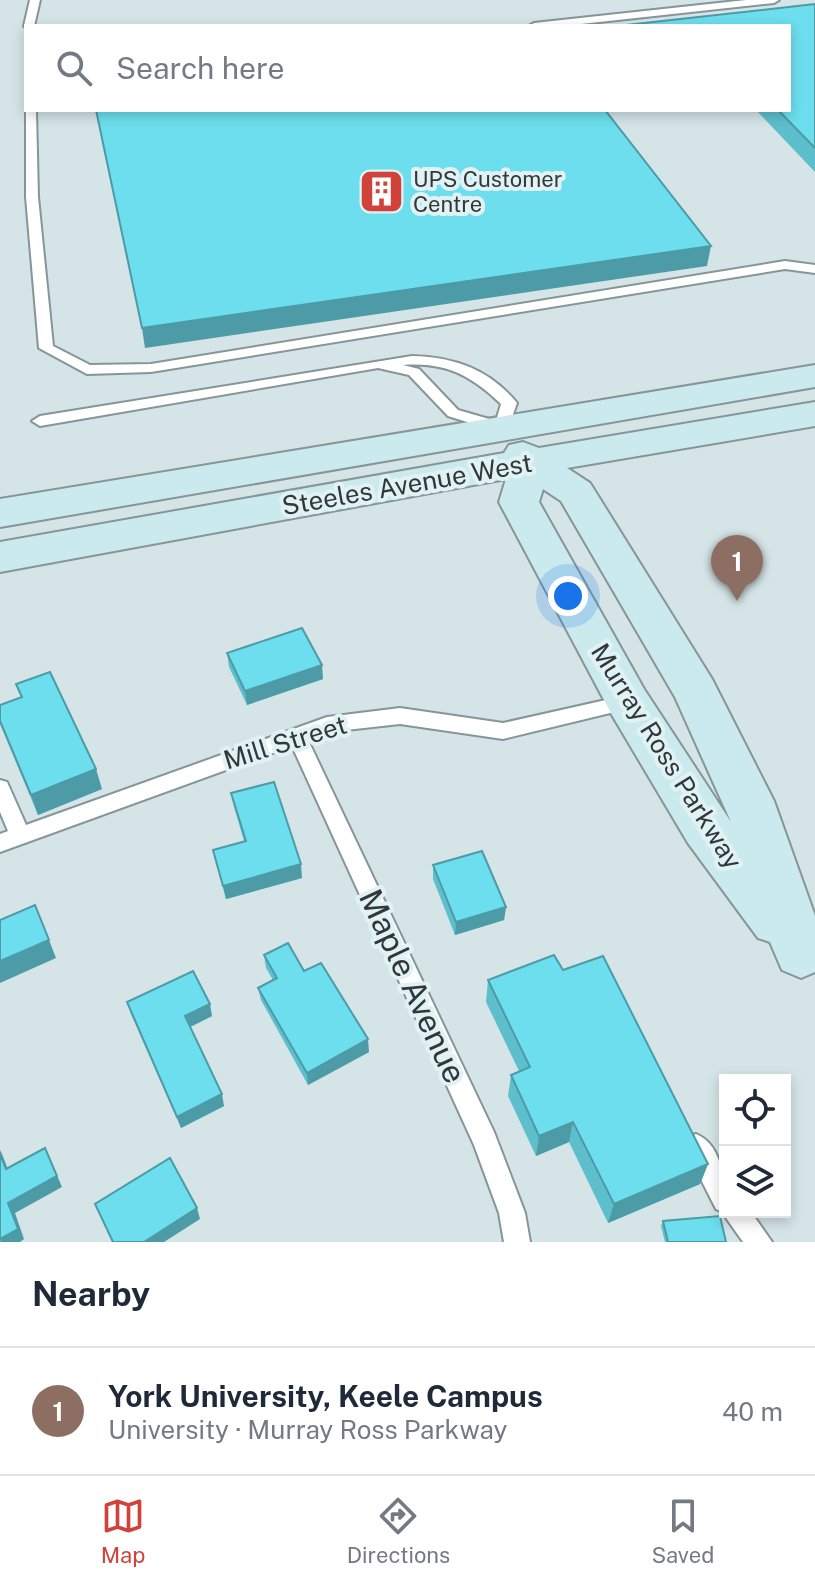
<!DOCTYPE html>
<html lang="en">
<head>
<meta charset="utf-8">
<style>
	body { margin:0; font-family:"Public Sans",sans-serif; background:#f2f2f3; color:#1f2937 }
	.controls { position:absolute; right:24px; bottom:24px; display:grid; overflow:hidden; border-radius:0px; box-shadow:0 4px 12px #0003 }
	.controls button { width:72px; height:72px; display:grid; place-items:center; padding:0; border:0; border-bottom:2px solid #e0e1e3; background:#fff; color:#1f2937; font:40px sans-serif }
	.you { position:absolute; left:568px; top:596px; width:28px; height:28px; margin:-20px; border:6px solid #fff; border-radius:50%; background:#1a73e8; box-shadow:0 0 0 12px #1a73e833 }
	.badge { display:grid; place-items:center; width:52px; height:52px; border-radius:50%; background:#d0423a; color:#fff; font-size:26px; font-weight:700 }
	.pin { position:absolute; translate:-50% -66px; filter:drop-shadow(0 2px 4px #0008) }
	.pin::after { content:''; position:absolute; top:42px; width:28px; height:24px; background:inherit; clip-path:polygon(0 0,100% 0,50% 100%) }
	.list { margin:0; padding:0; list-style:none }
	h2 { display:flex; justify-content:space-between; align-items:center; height:104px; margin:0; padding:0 32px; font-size:34px }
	h2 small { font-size:26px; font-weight:400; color:#747a83 }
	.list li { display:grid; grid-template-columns:52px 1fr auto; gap:24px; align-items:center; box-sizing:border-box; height:128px; padding:0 32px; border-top:2px solid #e0e1e3 }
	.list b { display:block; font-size:30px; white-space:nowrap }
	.list p { margin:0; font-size:26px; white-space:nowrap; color:#747a83 }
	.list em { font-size:26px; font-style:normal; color:#747a83 }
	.icon { flex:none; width:44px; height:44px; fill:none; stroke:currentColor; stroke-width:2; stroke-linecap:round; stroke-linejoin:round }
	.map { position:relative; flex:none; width:815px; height:1242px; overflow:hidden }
	.search { position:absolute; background:#fff; box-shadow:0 4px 12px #0003; left:24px; right:24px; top:24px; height:88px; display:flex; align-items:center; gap:20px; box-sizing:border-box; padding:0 28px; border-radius:0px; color:#747a83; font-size:30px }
	.sheet { height:232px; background:#fff }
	nav { display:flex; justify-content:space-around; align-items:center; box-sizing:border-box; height:112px; border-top:2px solid #e0e1e3; background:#fff; font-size:22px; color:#747a83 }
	nav a { display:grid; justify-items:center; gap:4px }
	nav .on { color:#d0423a }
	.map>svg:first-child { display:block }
</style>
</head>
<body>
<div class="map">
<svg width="815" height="1242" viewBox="0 0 815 1242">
	<rect width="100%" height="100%" fill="#d4e4e7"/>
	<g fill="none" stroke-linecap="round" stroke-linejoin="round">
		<defs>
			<path id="lane" d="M30,0H40L34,26H26V28L24,26Z
				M746,0H779L774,3L563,26H529L534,23Z
				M26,108V110H36L38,197L53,346L90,365L151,364L785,261L815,265V273L785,269L151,372L87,374L39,348L26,197Z
				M412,356C454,357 489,369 517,403L507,431L502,433L448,416L409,375L378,368L40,426L32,421L40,416ZM403,365C445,362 471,375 501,404L496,421L458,410L419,369Z
				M628,695L635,697L638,702L635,707L503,739L400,724L328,732L308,740L494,1132L525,1213L530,1242H504L499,1213L474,1145L292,746L0,852V834L8,831L0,812V780L7,782L26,825L327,717L400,708L503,723Z
				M696,1134C724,1145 725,1187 725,1212H751L772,1242H743L722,1212L716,1209L684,1146L687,1137Z"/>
			<path id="secondary" d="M815,365V387L0,527V499Z
				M815,402V426L567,468L590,483L712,679L774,801L815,916V972L801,978L782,970L770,942L758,938L688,843L612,715L499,502L506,479L0,572V542L504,453L509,445L523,442L539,448ZM543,489L561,501L675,697L731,822L644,689L539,502Z"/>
		</defs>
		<!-- lane casing -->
		<use href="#lane" stroke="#869598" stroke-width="4"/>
		<!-- secondary casing -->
		<use href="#secondary" stroke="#869598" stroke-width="4"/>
		<!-- lane -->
		<use href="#lane" fill="#fff" fill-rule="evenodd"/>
		<!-- secondary -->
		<use href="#secondary" fill="#cbeaee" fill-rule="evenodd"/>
	</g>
	<!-- wall -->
	<path fill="#5dbfcc" d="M815,4V172L756,110H789Z
		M227,653L323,679L247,705L229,667Z
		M16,684L102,789L38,815L0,724V705L21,697Z
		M231,793L302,878L226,899L213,850L244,841L234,807Z
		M433,865L506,907L504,920L455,935L433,879Z
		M264,955L304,971L369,1052L308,1085L261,1000L258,988L273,980L266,968Z
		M563,970L708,1164L700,1184L608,1223L569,1142L536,1156L508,1096L511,1075L519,1071L486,1002L488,980Z
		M127,1002L212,1016L190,1027L224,1106L181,1128L131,1014Z
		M663,1221L726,1242H665L661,1226Z"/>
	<!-- shaded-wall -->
	<path fill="#4c9ba6" d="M592,110H627L592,114Z
		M711,246L707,266L145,348L142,328Z
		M322,665L323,679L247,705L245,691Z
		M96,769L102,789L38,815L31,795Z
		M301,864L302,878L226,899L223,886Z
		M506,907L504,920L455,935L456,922Z
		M49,940L56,958L0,983V961Z
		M210,1004L212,1016L188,1028L185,1016Z
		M368,1039L369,1052L308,1085L307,1073Z
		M222,1094L224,1106L181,1128L177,1117Z
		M573,1122L569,1142L536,1156L539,1136Z
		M45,1148L62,1187L15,1213L24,1239L20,1242H0L8,1203Z
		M0,1150L2,1154L12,1180L6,1169L0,1154Z
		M708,1164L700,1184L608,1223L614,1204Z
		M197,1208L200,1219L164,1242H144Z"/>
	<!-- building -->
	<path fill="#6cdeed" stroke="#4c9ba6" stroke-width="2" d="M815,4V148L778,110H789V26H617Z
		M96,110H605L711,246L142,328Z
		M302,628L322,665L245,691L227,653Z
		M50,672L96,769L31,795L0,721V705L22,697L16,684Z
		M274,782L301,864L223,886L213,850L246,841L231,793Z
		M482,851L506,907L456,922L433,865Z
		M35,905L49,940L0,961V920Z
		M288,943L304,971L321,963L368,1039L307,1073L258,988L277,978L264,955Z
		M554,955L563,970L603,956L708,1164L614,1204L573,1122L539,1136L511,1075L530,1067L488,980Z
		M193,971L210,1004L185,1016L222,1094L177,1117L127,1002Z
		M45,1148L57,1176L8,1203L18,1229L0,1239V1154L6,1169Z
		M170,1158L197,1208L144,1242H113L95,1204Z
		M720,1216L726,1242H668L663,1221Z"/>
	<!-- icons -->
	<defs>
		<symbol id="building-square" viewBox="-11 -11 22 22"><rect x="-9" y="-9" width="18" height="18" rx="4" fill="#d0423a" stroke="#e1f2f4"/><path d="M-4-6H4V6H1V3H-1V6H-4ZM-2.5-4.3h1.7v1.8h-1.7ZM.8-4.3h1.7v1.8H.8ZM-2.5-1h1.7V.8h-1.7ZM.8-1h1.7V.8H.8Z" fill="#fff"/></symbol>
	</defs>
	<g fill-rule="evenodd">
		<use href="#building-square" x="356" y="166" width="51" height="51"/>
	</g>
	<g text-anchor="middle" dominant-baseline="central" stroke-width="8" stroke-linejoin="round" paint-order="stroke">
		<!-- far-poi labels -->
		<g font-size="22" fill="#323839" stroke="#e1f2f4" text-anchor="start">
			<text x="413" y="179">UPS Customer<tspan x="413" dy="25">Centre</tspan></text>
		</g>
		<!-- street labels -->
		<g font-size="26" fill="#323839" stroke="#e1f2f4">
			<text transform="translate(407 484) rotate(-10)">Steeles Avenue West</text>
			<text transform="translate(285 742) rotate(-17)">Mill Street</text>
			<text transform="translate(667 756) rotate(58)">Murray Ross Parkway</text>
		</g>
		<!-- near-street labels -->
		<g font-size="32" fill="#323839" stroke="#e1f2f4">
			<text transform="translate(413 986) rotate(65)">Maple Avenue</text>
		</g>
	</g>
</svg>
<div class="controls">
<button><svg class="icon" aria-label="locate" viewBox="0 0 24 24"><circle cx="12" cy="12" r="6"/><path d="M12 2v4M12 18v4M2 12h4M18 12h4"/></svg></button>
<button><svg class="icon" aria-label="layers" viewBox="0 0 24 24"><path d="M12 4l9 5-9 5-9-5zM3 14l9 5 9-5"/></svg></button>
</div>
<div class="you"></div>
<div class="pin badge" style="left:737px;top:601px;background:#8d6e63">1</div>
<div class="search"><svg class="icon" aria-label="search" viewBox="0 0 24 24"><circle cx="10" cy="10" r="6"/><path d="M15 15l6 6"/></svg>Search here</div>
</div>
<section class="sheet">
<h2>Nearby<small></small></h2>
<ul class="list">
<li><span class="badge" style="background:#8d6e63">1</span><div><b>York University, Keele Campus</b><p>University · Murray Ross Parkway</p></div><em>40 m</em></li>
</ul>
</section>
<nav>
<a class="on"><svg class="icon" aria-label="map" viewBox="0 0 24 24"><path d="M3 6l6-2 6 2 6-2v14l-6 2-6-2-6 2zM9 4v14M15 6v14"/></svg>Map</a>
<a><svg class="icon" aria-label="directions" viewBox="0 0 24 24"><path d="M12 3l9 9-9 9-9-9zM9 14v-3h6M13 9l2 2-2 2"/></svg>Directions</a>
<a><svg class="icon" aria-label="saved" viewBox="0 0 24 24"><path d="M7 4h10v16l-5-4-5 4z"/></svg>Saved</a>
</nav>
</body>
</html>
